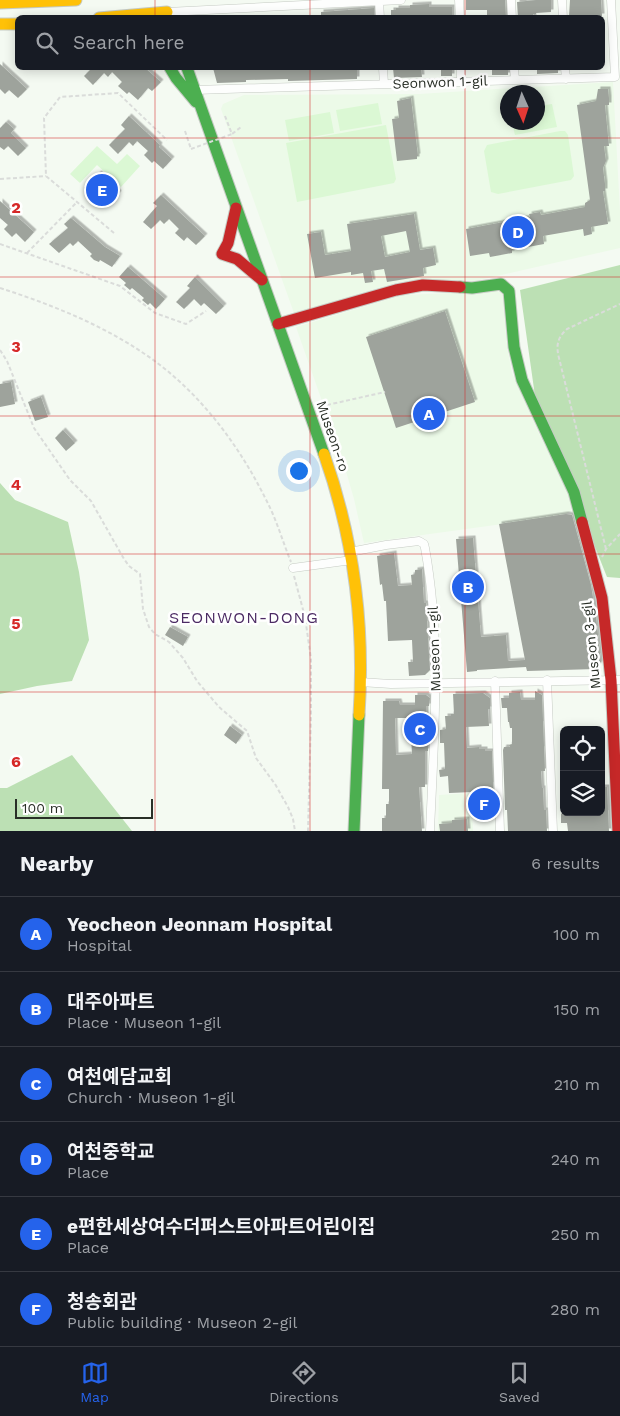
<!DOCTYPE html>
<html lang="en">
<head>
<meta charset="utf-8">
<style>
	body { margin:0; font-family:"Work Sans","Noto Sans KR",sans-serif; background:#242831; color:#f1f3f6 }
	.controls { position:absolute; right:15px; bottom:15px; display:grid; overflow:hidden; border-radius:8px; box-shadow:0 2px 12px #0003 }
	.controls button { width:45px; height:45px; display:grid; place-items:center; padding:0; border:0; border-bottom:1px solid #363941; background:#171b24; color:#f1f3f6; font:25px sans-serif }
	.compass { position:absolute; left:500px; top:85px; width:45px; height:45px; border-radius:50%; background:#171b24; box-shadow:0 2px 12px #0003; rotate:177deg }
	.scale { position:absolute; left:15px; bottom:12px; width:138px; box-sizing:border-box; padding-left:5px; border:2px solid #292f27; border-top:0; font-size:14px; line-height:18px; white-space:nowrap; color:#292f27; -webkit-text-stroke:4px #fff; paint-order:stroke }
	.you { position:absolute; left:298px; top:470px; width:18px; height:18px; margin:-12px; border:4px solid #fff; border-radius:50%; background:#1a73e8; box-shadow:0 0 0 8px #1a73e833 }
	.badge { display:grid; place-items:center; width:32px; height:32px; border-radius:50%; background:#2563eb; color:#fff; font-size:16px; font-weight:700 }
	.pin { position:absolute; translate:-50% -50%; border:2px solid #fff; box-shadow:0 1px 5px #0006 }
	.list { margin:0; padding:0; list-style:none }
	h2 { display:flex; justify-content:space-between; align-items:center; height:65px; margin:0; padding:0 20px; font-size:21px }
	h2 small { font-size:16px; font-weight:400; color:#9ea1a6 }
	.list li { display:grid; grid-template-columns:32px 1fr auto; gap:15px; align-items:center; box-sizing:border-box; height:75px; padding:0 20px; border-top:1px solid #363941 }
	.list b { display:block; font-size:19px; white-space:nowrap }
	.list p { margin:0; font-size:16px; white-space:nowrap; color:#9ea1a6 }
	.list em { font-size:16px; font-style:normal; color:#9ea1a6 }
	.icon { flex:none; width:28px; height:28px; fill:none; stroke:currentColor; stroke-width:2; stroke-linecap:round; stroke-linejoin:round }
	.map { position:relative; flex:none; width:620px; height:831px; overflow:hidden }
	.search { position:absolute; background:#171b24; box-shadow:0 2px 12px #0003; left:15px; right:15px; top:15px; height:55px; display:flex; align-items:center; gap:12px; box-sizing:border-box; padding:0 18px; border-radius:8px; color:#9ea1a6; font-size:19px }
	.sheet { height:515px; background:#171b24 }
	nav { display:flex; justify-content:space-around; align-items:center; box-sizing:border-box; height:70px; border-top:1px solid #363941; background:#171b24; font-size:14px; color:#9ea1a6 }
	nav a { display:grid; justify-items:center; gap:2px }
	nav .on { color:#2563eb }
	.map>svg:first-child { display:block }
</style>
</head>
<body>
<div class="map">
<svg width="620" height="831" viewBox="0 0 620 831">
	<defs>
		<filter id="shadow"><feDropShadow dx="2.5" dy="-2.5" stdDeviation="0" flood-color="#0004"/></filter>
	</defs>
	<rect width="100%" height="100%" fill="#f4faf2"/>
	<!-- built -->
	<path fill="#ecfae8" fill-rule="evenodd" d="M613,82L620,211V248L475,281L413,280L399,282L294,313L221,109L223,104L244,95L419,94ZM508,92H538V122H508Z
		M498,291L503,295L507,346L512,373L542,440L563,478L572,505L571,511L566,514L532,520L364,543L354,499L343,461L296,327L403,295Z
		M471,793L473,831H438L439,795Z"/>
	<!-- green -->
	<path fill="#dbf8d4" d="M378,103L382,124L340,131L336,110Z
		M552,104L557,127L515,135L512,123L538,122V106Z
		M330,112L334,133L289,141L285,120Z
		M386,125L396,179L394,183L297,202L286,143Z
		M560,131H565L568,135L574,176L571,180L498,194L491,192L484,151L487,145Z
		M97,146L117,164L127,154L140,166L121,187L97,165L80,183L70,174Z"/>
	<!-- forest -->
	<path fill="#bce0b4" d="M620,265V578L607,577L535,396L520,290Z
		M0,483L15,500L68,522L79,572L89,640L72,681L37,686L0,694Z
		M72,755L132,831H0V788H7Z"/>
	<!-- building -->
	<path fill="#9ea39c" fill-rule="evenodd" filter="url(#shadow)" d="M466,0H505L506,18H487V10H466Z
		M536,0H551V12L536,13V14H533L534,18H518L517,2Z
		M570,0H601L602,16L569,17Z
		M429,4V7H452V18H391V10H396V8H410V5Z
		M374,8V18H321V12Z
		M0,64L27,89L18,98L9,90L5,94L0,89Z
		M92,68H145L161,82L152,91L148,88L138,100L129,92L127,94L118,86L122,82L112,72L108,77L104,73L93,85L84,76Z
		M213,68H245V70L283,68H357V79L288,81V79L246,80V82L217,83Z
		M393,68H421L422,77L394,78Z
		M441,68H452V76H441Z
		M492,68H508V75H492Z
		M537,68H558V73L537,74Z
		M598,89H608L609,98V105H605L609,146H604L606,161L603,168L605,184V191H603L608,224L591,227L592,234L584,236L583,229L543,236L544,244L512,250V253L490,257L489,253L470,256L466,229L530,217L529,214L540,212L541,215L585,207V203L590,200L577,105L596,101Z
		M411,98L418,156H417V159L397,161L392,119L399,118L397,101Z
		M129,116L160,145L159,147L172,159L163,169L154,161L152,163L144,155L148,151L137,141L133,146L129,142L118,154L109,145L125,129L121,125Z
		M6,122L14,129L11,133L26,148L18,156L8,146L4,150L0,147V128Z
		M99,173L119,193L105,208L84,188Z
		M161,195L205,236L196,245L187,237L184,241L175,233L179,229L169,219L164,224L160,220L151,229L143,222L157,206L153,203Z
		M0,201L34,232L25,242L16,233L12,237L4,229L8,225L0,218Z
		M414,214L420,250L433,248L436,265L423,268L424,276L387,282L384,269L371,271L373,282L365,283L363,273L351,275V272L315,278L307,234L321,232L325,255L351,251L347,224ZM406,231L410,252L385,257L381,236Z
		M71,218L105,247L120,256L112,267L100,260L99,262L94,260L90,256L92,254L78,241L73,246L70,243L59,253L49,244L68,228L64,224Z
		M128,267L165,299L156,309L150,303L148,305L142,300L144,298L132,288L130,290L124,285L126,283L119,277Z
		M195,277L224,306L216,314L204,303L201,306L194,299L184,309L176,302L190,288L187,286Z
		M445,311L475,402L396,428L366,337Z
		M11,382L15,404L0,407V384Z
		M41,397L48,417L35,421L28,402Z
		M63,430L75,443L66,451L55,438Z
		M566,514L572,515L591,585L596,617L601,662L596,669L527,671L526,667L477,670V671L467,672L456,539L473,538L481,637L506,635L508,661L525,660L499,524Z
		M394,553L398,586L412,585L411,575L415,574V570L422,569L424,603H426L429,655L430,670L425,675L409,676L408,662H413L412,640L388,641L386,601H384L382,584L380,585L377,556Z
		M170,627L188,637L183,646L165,635Z
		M535,691L542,695L545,771H541L542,788H543L544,810H546L547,831H508L507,810H505L503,750L504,747H510L509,745L512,744V728H510L509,722H508L507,708H502L501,698H509V693L520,692L521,700H535Z
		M483,693L490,698V709H488L489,726L466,727L467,748L479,747V749H485V751H492L494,811L475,812L473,792L449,793L448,776L440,777L439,770L445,769L444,743H440V730L446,729L445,716H451V714H454L453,694Z
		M415,695H426L430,698L429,706H426V723H429L428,751H425V787H419L422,831H382V818H386V804H389V789H382L383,701H399L400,705H415ZM395,718H410L412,754L396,755Z
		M230,726L242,735L236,744L224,735Z
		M601,787H607L609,831H568L567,823H561V814L563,812H601Z
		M467,819L468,831H440L439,824L452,823V820Z"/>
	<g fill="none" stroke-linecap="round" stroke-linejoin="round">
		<defs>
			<path id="street" d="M459,0L460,18
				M511,0L512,18
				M562,0L563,18
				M379,1L380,18
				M167,12L401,0
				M383,68L384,84
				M461,68V82
				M514,68L515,80
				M565,68L566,79
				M195,90L615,77L611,0
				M350,552L386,545L419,541L424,544L425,548C442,641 434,737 430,831
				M293,568L352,560
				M547,680L553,831
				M495,681L500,831
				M360,682L391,684L620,680"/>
			<path id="fast" d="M170,68L176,78L196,102
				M187,68L324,454
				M460,287L472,288L501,284L509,291L514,347L522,380L574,492L582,522
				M354,831L359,715"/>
			<path id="slow" d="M0,3L76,0
				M99,18L167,12
				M0,24H18
				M324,454C354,539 365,625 359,715"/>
			<path id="jam" d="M236,208L228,243L222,254L237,259L262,280
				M278,324L396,290L423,285L460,287
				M582,522L602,598L611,680L618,831"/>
		</defs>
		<!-- street casing -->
		<use href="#street" stroke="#c6cbc4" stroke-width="9"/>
		<!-- fast casing -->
		<use href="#fast" stroke="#c6cbc4" stroke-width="13"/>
		<!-- slow casing -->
		<use href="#slow" stroke="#c6cbc4" stroke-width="13"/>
		<!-- jam casing -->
		<use href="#jam" stroke="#c6cbc4" stroke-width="13"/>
		<!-- path -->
		<path stroke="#dadcda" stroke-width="2" stroke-dasharray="4 2.5" stroke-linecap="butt" d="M225,116L232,134L241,127
			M185,131L191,149
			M0,179L46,176
			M114,233L46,176L44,118L60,97L118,93L167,140
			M0,244L120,286L155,313L186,324L206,311
			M27,253L77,202
			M0,288C56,306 113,329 160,365C209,403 246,456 272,512C279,528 284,545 291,562
			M0,350L7,361L34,428L70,480L91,501L124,559L129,566L140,574L143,609L149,627L155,634L169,642L183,658L197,681L219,707L247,731L256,758L275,784L288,807L293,819L295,831
			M327,405L385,392
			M606,549L559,358C556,346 557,338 567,329L620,304
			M602,557L606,549L620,534
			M294,576L305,617L311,659V716L308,831"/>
		<!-- street -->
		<use href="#street" stroke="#fdfefd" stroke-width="8"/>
		<!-- fast -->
		<use href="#fast" stroke="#4caf50" stroke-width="11"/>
		<!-- slow -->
		<use href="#slow" stroke="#ffc107" stroke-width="11"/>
		<!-- jam -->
		<use href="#jam" stroke="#c62828" stroke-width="11"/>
		<!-- path-bridge -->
		<path stroke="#dadcda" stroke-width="2" stroke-dasharray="4 2.5" stroke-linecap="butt" d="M191,149L232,134"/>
	</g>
	<!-- grid -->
	<path fill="none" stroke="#d62828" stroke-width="1" stroke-opacity="0.55" d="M155,0V18M310,0V18M465,0V18M155,68V831M310,68V831M465,68V831M0,138H620M0,277H620M0,416H620M0,554H620M0,692H620"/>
	<g text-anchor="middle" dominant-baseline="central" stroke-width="5" stroke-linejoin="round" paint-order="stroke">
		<!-- street labels -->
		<g font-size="14" fill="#292f27" stroke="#fff">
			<text transform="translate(440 82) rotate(-2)">Seonwon 1-gil</text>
			<text transform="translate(333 436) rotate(71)">Museon-ro</text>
			<text transform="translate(591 645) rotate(-96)">Museon 3-gil</text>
			<text transform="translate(434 649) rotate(-92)">Museon 1-gil</text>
		</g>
		<!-- quarter labels -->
		<g font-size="16" letter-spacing="1" fill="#4c2b64" stroke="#fff">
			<text x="244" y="617">SEONWON-DONG</text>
		</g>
	</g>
	<g font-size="16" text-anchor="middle" font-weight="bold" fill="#d62828" stroke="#fff" stroke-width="5" stroke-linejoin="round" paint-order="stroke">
		<text x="16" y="213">2</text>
		<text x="16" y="352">3</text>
		<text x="16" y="490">4</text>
		<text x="16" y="629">5</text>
		<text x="16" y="767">6</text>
	</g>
</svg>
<div class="controls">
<button><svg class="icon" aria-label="locate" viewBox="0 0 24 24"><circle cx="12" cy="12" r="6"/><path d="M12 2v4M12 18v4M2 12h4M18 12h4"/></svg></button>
<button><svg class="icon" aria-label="layers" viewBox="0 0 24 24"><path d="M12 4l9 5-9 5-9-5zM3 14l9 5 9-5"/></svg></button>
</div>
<svg class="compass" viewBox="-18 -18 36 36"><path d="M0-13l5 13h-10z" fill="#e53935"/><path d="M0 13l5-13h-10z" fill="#9ea1a6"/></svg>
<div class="scale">100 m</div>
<div class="you"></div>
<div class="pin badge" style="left:429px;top:414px">A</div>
<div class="pin badge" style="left:468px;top:587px">B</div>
<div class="pin badge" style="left:420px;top:729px">C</div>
<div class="pin badge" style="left:518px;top:232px">D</div>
<div class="pin badge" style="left:102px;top:190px">E</div>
<div class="pin badge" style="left:484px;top:804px">F</div>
<div class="search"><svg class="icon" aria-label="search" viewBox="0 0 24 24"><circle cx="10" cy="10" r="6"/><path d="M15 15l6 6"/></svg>Search here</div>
</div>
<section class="sheet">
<h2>Nearby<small>6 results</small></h2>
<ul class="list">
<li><span class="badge">A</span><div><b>Yeocheon Jeonnam Hospital</b><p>Hospital</p></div><em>100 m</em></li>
<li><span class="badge">B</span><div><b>대주아파트</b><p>Place · Museon 1-gil</p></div><em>150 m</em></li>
<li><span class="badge">C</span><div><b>여천예담교회</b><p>Church · Museon 1-gil</p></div><em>210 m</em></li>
<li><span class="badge">D</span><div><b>여천중학교</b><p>Place</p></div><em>240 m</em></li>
<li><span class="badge">E</span><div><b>e편한세상여수더퍼스트아파트어린이집</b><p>Place</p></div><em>250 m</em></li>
<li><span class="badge">F</span><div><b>청송회관</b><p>Public building · Museon 2-gil</p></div><em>280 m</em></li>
</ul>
</section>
<nav>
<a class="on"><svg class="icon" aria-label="map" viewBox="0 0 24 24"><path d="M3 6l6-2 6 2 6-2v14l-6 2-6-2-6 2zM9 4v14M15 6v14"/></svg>Map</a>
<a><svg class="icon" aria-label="directions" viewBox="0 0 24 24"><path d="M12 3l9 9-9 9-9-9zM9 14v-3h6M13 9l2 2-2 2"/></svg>Directions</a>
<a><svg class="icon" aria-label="saved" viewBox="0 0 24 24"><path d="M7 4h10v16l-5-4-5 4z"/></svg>Saved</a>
</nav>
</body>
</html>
